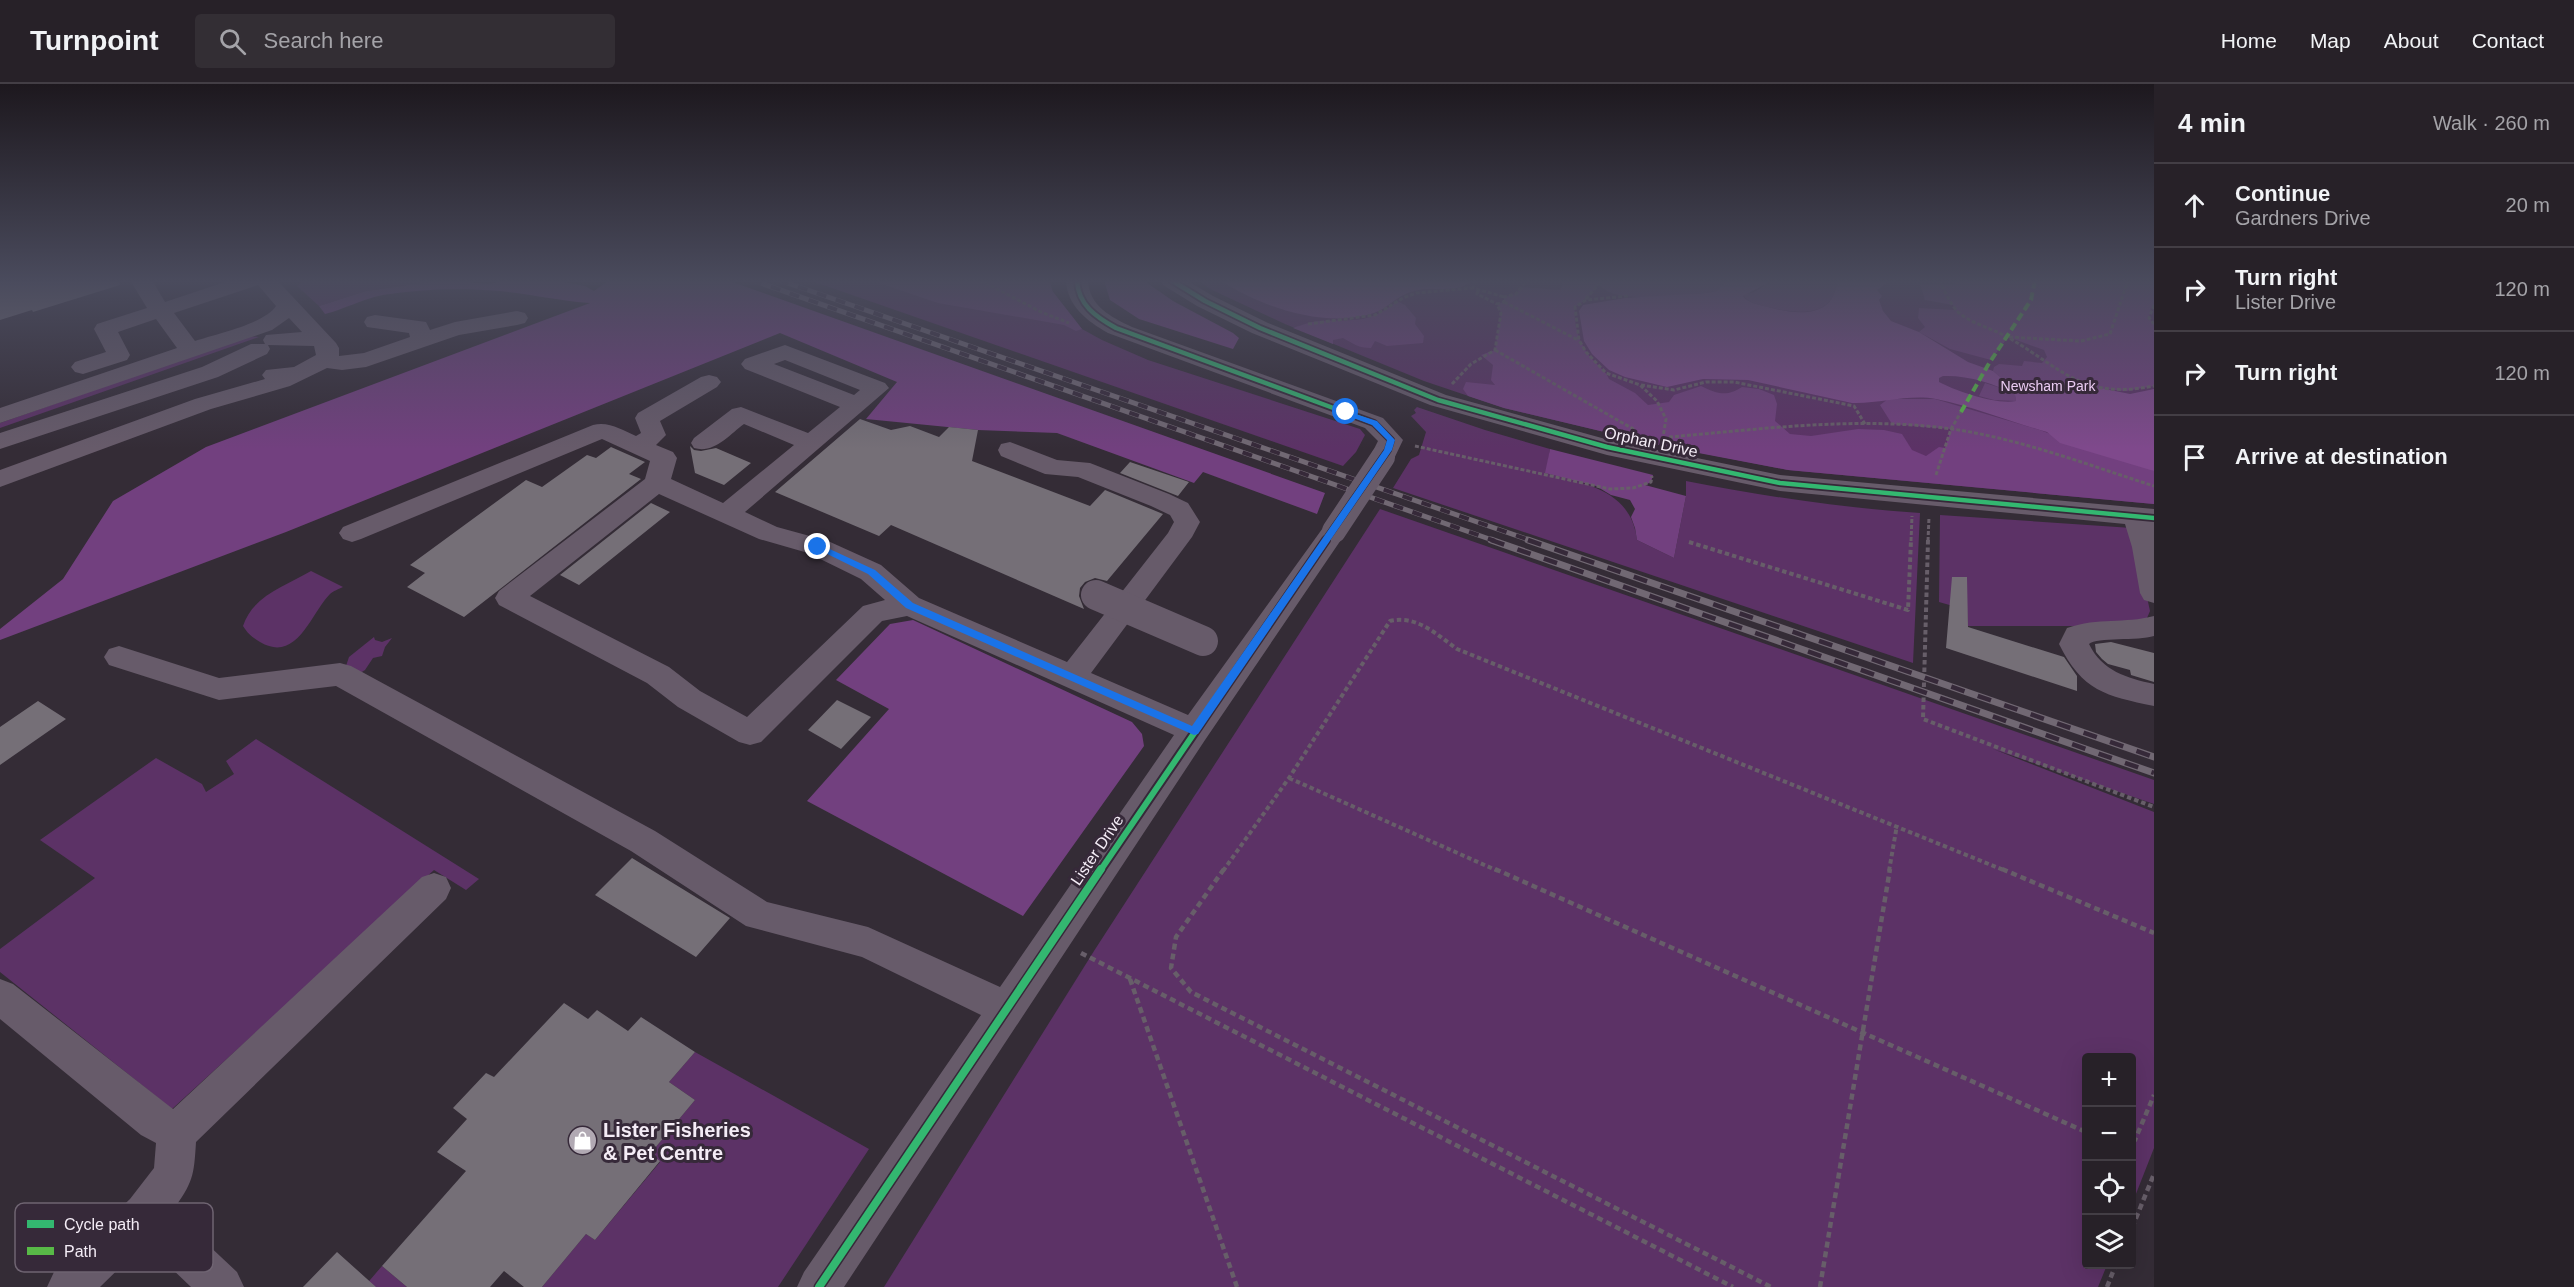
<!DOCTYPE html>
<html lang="en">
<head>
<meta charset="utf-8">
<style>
	body { margin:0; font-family:Arial,sans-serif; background:#332e34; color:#f1f3f6 }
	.controls { position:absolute; right:18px; bottom:18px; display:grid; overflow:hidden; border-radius:6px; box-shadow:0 6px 24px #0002 }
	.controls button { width:54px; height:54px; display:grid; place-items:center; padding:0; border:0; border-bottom:2px solid #433e45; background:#272128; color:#f1f3f6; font:30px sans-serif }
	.stop { position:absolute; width:18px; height:18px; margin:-14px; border:4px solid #1a73e8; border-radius:50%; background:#fff }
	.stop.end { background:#1a73e8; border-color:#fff; box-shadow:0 2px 6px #0008 }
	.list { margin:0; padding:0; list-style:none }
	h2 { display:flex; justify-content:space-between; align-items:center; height:78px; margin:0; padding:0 24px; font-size:26px }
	h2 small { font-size:20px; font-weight:400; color:#a4a3a8 }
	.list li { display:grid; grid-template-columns:39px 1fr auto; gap:18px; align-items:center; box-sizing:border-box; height:84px; padding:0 24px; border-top:2px solid #433e45 }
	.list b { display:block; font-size:22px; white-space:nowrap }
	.list p { margin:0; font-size:20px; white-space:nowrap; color:#a4a3a8 }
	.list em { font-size:20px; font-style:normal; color:#a4a3a8 }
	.icon { flex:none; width:33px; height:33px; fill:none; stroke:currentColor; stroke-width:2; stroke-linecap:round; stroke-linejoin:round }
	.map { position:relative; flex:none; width:2154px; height:1203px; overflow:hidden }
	header { display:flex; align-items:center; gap:36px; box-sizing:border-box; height:84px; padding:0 30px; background:#272128; border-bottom:2px solid #433e45 }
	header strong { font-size:28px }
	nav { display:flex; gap:33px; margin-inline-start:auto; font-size:21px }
	.search { width:420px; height:54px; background:#332e34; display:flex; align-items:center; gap:15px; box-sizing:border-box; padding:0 21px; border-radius:6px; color:#a4a3a8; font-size:22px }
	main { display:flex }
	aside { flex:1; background:#272128 }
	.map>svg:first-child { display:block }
</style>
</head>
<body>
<header>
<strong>Turnpoint</strong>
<div class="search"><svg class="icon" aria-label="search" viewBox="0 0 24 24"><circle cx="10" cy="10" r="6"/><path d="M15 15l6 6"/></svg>Search here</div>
<nav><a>Home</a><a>Map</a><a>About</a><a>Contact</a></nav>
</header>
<main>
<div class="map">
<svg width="2154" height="1203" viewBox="0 0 2154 1203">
	<rect width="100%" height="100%" fill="#342c36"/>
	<!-- green -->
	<path fill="#5c3266" d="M304,196H444L366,207L319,222L297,202Z
		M809,196H1049L1050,204L1082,245L1102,256L1148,276L1360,345L1365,351L1356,368L1343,382Z
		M1199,196H2154V420L1788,386L1655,360L1504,324L1424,297L1285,240L1210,205Z
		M249,252L259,253L0,344V339Z
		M1417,323L1485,346L1550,365L1546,389C1586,400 1631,406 1637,456L1674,474L1686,412V397C1764,412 1841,424 1920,429L1913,579L1393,404L1411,375L1419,371L1426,348L1411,332L1416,329L1414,326Z
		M1380,425L2154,696V720L1993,665L2154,728V1064L2132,1120V974H2086V1180L2107,1181L2098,1203H884L1094,867Z
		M1940,431L2132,444L2150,527L2147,534L2125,542H1968L1967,526L1939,518Z
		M311,487L343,503C339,505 333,507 330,510C311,529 297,580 260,558C252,553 248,550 243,542C253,511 286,502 311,487Z
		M374,553L375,556L382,558L392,554L385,563L382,572L373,574L365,586L357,591L346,582L349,573Z
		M256,655L479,795L466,806L434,786L172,1025L0,888V865L95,794L40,756L156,674L202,700L206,708L234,690L226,677Z
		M695,968L869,1065L778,1203H542L586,1150L595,1156L660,1078L650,1070L695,1016L669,998Z
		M382,1182L407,1203H364Z"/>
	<!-- forest -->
	<path fill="#72407f" d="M444,196L489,200L506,196H554L585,202L594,207L609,196H727L1325,409L1317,430L1203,388L1194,399L1057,349L978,346L866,335L897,298L780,249L286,448L0,556V545L63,495L113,417L206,363L590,219C560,217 529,210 499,207C461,204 420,205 383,211C362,215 345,225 325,230L319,222L366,207Z
		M870,196H1049L1053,208L1082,245L1076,247L1064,241L938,219Z
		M1104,196H1143L1173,217L1233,249L1239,254L1233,265L1139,235L1110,216Z
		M1560,196H1727L1717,207L1706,209C1681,210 1614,222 1599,200L1586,216L1575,223C1573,242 1580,262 1593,276C1599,283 1606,287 1609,295L1635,309L1648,321L1669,318L1674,311L1701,302C1717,310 1727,313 1742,303L1759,305L1774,311L1777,320L1775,337L1790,350L1811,352L1858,345L1884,346L1902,350L1912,366L1926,372L1939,363L1945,364L1951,345L1892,340L1880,321L1888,315H1935L2040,346L2110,373L2151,385L2154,387V420L1788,386L1667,363L1504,324L1468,312L1463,305L1466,298L1495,301L1491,296L1493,281L1481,271L1495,266L1501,229L1497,220L1504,218V213L1516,210L1521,203L1560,206L1563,201Z
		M1774,196H1837C1835,235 1796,230 1768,223C1759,221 1748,219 1743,211L1754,208Z
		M1954,196H2154V221L2151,224L2149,234L2154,240V302L2126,307L2103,305L2077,298L2014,299L2005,297L1993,287L1994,283L1999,280L2022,282L2024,277L2042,279L2047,273L2044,266L2008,253L1991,276L1950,265L1919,248L1925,243L1918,234L1919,224L1956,226L1953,221L1925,216L1920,200H1955Z
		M1397,217L1405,221L1416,234L1415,240L1424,252L1423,259L1387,262L1375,257L1371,264C1358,264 1354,260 1343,254L1333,256V260L1293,244C1302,241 1312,237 1321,237C1355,235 1368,241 1397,217Z
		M1985,299L2004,305L2015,311L2016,317L1994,316L1979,312Z
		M1550,365L1653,391L1651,398L1645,401L1686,412L1674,474L1637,456L1635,444L1631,433L1635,425L1630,416L1611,411L1596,402L1545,389Z
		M913,536L1132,638L1142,650L1144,662L1023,832L807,717L889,625L836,596L890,540Z"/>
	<!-- water -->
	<path fill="#7f498c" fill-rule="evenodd" d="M1220,196H1471C1464,209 1432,203 1419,206C1396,210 1391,223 1374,229C1326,245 1260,223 1220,196Z
		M1727,196H1774L1743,212C1748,219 1760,221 1768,223C1796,231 1835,235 1837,196H1891L1877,206L1882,212L1879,216L1883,227L1891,237L1919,248L1968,278L1993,287L2005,297L2070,298L2130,310L2154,305V387L2060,359L2047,348L2040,346C2006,336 1971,322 1936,315C1908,310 1880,320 1852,319L1748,296L1703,295L1667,303L1625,293L1609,286L1592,270L1584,257L1579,227L1583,221L1625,214L1706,209L1717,207ZM1943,292C1967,291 1994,299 2015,311L2016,317C1996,321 1956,307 1939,298V294Z"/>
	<!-- building -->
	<path fill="#756f77" d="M0,196H119L120,201L33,228L32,226L0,236Z
		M860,335L891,346L910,342L939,353L949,343L978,346L972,377L1090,422L1105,406L1163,430L1107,497L1095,494L1085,498L1080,504L1079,512L1084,525L891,441L879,452L775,408Z
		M690,362L694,366L701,367L716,364L751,379L724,401L695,389Z
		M611,363L645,378L629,390L641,395L464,533L407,503L425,489L410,481L526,396L542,403L587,371L596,374Z
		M1130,378L1189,398L1178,412L1120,389Z
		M651,419L670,428L579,501L560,491Z
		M1952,493H1967L1968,543L2064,573L2077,592V607L1946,564Z
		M2111,558L2154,569V598L2131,591L2130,586L2108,580L2102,575L2096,568L2095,560Z
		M837,616L871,633L841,665L808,646Z
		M38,617L66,635L0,681V643Z
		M632,774L730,834L696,873L595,811Z
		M564,919L588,935L597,926L628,947L641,933L695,968L669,998L695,1016L650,1070L660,1077L595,1156L586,1150L542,1203H524L504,1187L490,1203H407L382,1182L466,1087L437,1068L467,1035L453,1024L486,989L494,993Z
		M337,1168L376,1203H303Z"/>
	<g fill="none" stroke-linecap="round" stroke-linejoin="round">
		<!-- path-far2 -->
		<path stroke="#675e69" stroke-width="3" stroke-dasharray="4 2" stroke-linecap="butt" d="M980,196L1041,228L1069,239
			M1476,196L1473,204L1504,213
			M1939,196C1944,205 1950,220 1958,228C1973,241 1995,245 2011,255C2067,289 2084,315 2154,302
			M1478,207L1477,210L1497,220
			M1628,212L1586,216L1575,223L1579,256L1586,268L1606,289L1640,301L1657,317L1666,335L1663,353
			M1586,215L1602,196
			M1504,218L1578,256
			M2154,221L2149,234L2154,240
			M1308,240L1375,231L1403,214L1416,209L1473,204
			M2009,253L2081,257L2110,250L2128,196
			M1495,266L1635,346
			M1452,300L1471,280L1495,266L1501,229L1497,220L1504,218V213L1516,210L1527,196
			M1641,301L1674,306L1706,298H1734L1854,322L1865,340
			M1669,353C1763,345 1858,332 1952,345C2021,355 2088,381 2154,402
			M1415,362L1610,405L1633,404L1651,398L1652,392
			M1936,391L1951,345L1961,328
			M1911,457L1912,432
			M1928,457L1929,433"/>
		<!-- path-far1 -->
		<path stroke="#675e69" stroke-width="4" stroke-dasharray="4.5 3" stroke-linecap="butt" d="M1928,456L1923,635L2154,723
			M1689,458L1908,526L1911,456
			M1289,694L1498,787
			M1223,787L1289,694L1390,537C1417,531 1436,550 1457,565L2006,787
			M1889,787L1897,741"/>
		<!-- path -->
		<path stroke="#675e69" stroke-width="4.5" stroke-dasharray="6 4" stroke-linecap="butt" d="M1224,785L1176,853L1171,884L1191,908L1771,1203
			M1495,785L2086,1048
			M2002,785L2154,849
			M1081,869L1733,1203
			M1130,895L1237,1203
			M2132,1057L2135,1056L2154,1011
			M2132,1144L2154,1090
			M1820,1203L1890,785
			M2107,1203L2116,1180"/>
		<!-- minor -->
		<path fill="#675b6a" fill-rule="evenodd" d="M130,196H152L165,218L231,196H277L336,259L339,264V272L364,269L410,253L409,249L367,243L364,238L367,233L375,231L426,238L430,246L455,238L517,227L525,229L528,234L525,239L517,241L459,251L366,283L342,286L327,284L290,302L211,325L0,403V386L195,315L265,295L262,291L266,286L294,283L316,271L314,262L268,261L270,265L267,270L218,293L0,365V349L202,283L251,260H265L263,256L266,251L302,248L289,234L272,246L0,339V324L177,264L156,235L118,248L130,271L127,276L83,290L75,288L71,283L75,278L106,268L94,245L97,240L147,224ZM258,201L276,222C264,240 216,250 195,257L174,229Z
			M1066,196H1088C1089,222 1111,233 1132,243L1383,334L1403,356L1392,379L1383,381L1374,379L1370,373L1378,357L1365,344L1108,249C1087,237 1067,222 1066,196Z
			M1160,196H1186L1213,212L1268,239L1446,311L1609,356L1780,391L2154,425V519L2144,516L2140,509L2132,463L2125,440L1780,407L1607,371L1430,321L1252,249L1197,222L1163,201Z
			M785,261L885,299L889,304L745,428L777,443L828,457L881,481L919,514L1067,578L1168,449L1174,438L1170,431L1151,422L1078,393L1045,390L1001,372L998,366L1001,360L1010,358L1057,376L1090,379L1169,410L1188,419L1200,438L1192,453L1091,589L1188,631L1325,441L1334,438L1343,441L1347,447L1205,656L844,1203H797L804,1188L981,931L862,873L746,842L631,767L336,602L219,616L109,581L104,573L109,565L119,562L219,594L340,579L351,582L655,747L767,818L868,843L1000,903L1174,651L907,532L882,537L761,658L750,661L739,658L678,623L647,599L499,521L495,514L499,507L645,395L650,377L602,355L361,455L352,458L343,455L339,449L343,443L593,341C609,337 622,346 636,352L641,349L635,334L638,329L701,293L709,291L717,293L721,298L717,303L660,337L666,351L656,361L673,368L677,374L671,395L723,419L794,361L744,340C729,351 714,370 694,364L691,359L694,354L732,325L741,323L808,349L840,323L745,285L741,280L745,275ZM785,276L860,306L854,311L774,280ZM659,410L759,455L808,469L861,495L885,516L863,522L747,633L700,607L669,583L530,512Z
			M2154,532V552C2138,557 2097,553 2089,560C2102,587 2127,594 2154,600V622C2106,612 2082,607 2059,560L2067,544C2099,533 2124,540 2154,532Z
			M434,789L446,793L451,804L446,815L196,1058C194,1092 193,1099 172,1127L237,1188L244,1203H191L145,1159L100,1203H47L54,1188L130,1115L154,1084L156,1059L141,1051L0,935V895L13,900L173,1025L422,793Z"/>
		<defs>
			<path id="rail-far1" d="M752,196L1495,457
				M779,196L1532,457"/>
			<path id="rail" d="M1491,456L2154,689
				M1528,456L2154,673"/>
		</defs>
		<!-- rail-far1 casing -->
		<use href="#rail-far1" stroke="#716873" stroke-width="5"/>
		<!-- rail casing -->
		<use href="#rail" stroke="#716873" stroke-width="7"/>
		<!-- rail-far1 -->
		<use href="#rail-far1" stroke="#362939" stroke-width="4" stroke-dasharray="10" stroke-linecap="butt"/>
		<!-- rail -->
		<use href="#rail" stroke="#362939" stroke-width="4.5" stroke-dasharray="14" stroke-linecap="butt"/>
		<!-- minor-bridge-far1 -->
		<path stroke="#675b6a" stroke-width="24" d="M1334,447L1383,373"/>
		<!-- minor-bridge -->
		<path stroke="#675b6a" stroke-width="30" d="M1096,511L1203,557"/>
		<!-- quiet -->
		<path stroke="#58b947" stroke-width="4" stroke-dasharray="8 4" stroke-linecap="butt" d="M1961,328L1988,281L2031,216L2035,196"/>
		<defs>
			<path id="cycleway-far2" d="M1077,196C1078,221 1096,233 1116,244L1374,339L1391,356L1388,366L1325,457
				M1171,196L1205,217L1260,244L1438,316L1607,363L1780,399L2154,434"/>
			<path id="cycleway-far1" d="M1100,787L1326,456"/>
			<path id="cycleway" d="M819,1203L1101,785"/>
		</defs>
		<!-- cycleway-far2 casing -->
		<use href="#cycleway-far2" stroke="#362939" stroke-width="8"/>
		<!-- cycleway-far1 casing -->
		<use href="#cycleway-far1" stroke="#362939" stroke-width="10"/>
		<!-- cycleway casing -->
		<use href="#cycleway" stroke="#362939" stroke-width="11"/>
		<!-- cycleway-far2 -->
		<use href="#cycleway-far2" stroke="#33b770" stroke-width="4.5"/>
		<!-- cycleway-far1 -->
		<use href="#cycleway-far1" stroke="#33b770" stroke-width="6"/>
		<!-- cycleway -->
		<use href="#cycleway" stroke="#33b770" stroke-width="8"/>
	</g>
	<!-- sky -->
	<linearGradient id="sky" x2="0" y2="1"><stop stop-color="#1d181e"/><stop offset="0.54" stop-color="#4a4b5d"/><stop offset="1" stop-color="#4a4b5d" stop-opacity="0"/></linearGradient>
	<rect width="2154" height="365" fill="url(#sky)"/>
	<!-- route -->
	<path fill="#1a73e8" d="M1343,326L1377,337L1395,356L1392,366L1198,650L1194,651L906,524L868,490L813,463L821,461L875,486L913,519L1192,642L1384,366L1387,356L1372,341L1343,330Z"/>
	<!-- icons -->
	<defs>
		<symbol id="shop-disc" viewBox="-11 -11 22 22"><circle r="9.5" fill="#b1a9b3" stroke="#362939"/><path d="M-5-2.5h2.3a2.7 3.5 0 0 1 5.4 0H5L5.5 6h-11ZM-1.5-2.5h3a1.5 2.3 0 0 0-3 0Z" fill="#fff"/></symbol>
	</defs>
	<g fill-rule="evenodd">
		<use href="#shop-disc" x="566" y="1040" width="33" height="33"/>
	</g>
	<g text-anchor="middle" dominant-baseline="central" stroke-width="6" stroke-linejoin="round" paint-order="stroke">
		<!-- far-park labels -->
		<g font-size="14" fill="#ebccf3" stroke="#362939">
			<text x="2048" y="302">Newsham Park</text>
		</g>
		<!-- street labels -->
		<g font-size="16" fill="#f4ecf6" stroke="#362939">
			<text transform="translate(1651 358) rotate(12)">Orphan Drive</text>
			<text transform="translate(1097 766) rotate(-56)">Lister Drive</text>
		</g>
		<!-- near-poi labels -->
		<g font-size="20" font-weight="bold" fill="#f4ecf6" stroke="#362939" text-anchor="start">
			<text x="603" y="1046">Lister Fisheries<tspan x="603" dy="23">&amp; Pet Centre</tspan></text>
		</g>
	</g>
	<!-- legend -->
	<rect x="15" y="1119" width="198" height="69" rx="9" fill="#362939" stroke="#6f6472" stroke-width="1.5"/>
	<rect x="27" y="1136" width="27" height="8" fill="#33b770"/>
	<rect x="27" y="1163" width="27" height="8" fill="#58b947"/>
	<g font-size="16" fill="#f4ecf6">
		<text x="64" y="1146">Cycle path</text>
		<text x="64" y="1173">Path</text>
	</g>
</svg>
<div class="controls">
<button>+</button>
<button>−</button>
<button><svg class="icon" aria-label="locate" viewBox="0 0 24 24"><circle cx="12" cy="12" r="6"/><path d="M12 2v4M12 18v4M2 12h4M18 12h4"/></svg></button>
<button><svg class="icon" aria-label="layers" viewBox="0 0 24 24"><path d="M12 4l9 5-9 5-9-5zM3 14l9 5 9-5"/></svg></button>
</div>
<div class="stop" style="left:1346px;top:328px"></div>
<div class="stop end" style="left:818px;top:463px"></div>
</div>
<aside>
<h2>4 min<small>Walk · 260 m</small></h2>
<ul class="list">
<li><svg class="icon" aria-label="ahead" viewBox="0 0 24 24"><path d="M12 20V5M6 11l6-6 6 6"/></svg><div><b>Continue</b><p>Gardners Drive</p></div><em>20 m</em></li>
<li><svg class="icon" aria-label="right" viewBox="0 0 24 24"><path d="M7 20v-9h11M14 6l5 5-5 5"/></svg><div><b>Turn right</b><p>Lister Drive</p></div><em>120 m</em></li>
<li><svg class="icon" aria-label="right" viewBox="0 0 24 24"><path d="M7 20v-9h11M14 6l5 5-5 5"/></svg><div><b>Turn right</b></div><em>120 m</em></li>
<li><svg class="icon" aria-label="arrive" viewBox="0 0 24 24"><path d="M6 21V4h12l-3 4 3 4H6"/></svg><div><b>Arrive at destination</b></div></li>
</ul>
</aside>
</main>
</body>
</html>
